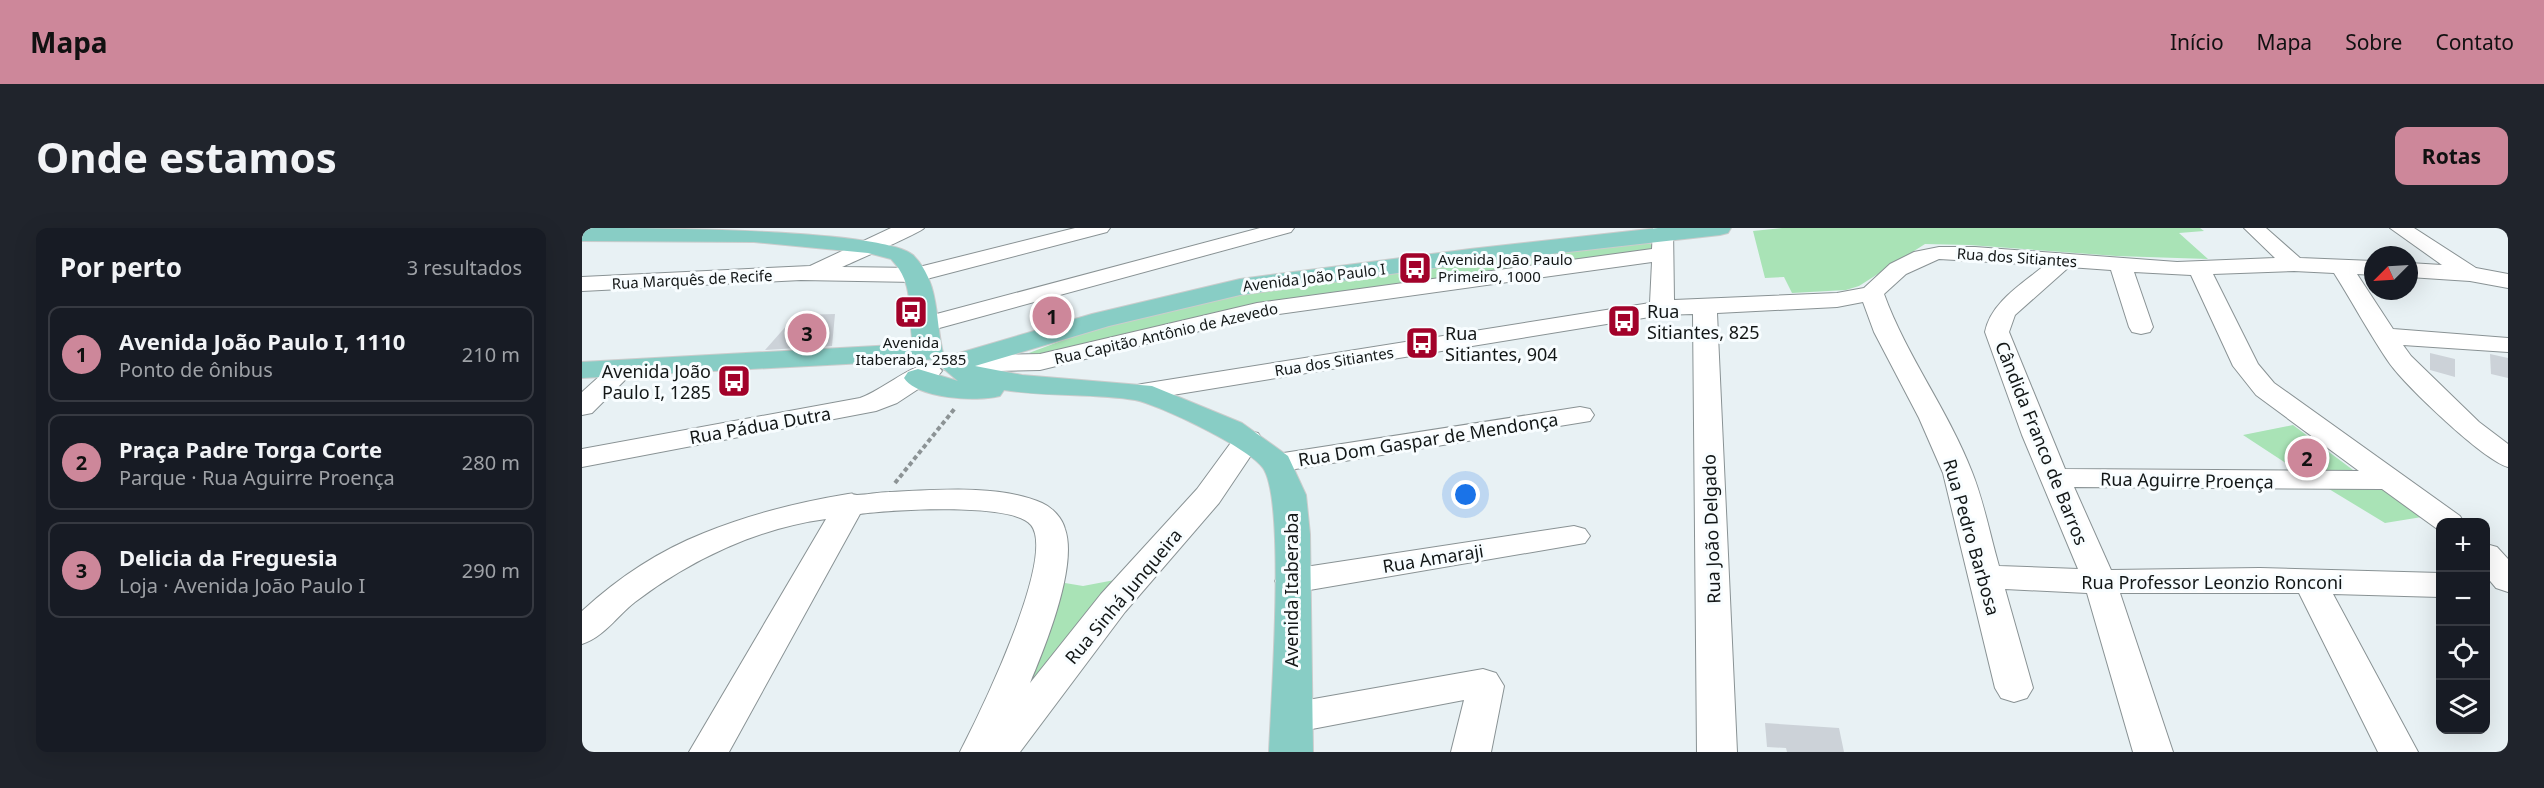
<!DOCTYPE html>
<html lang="pt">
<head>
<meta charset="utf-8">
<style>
	body { margin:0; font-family:"Noto Sans",sans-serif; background:#20242c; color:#f1f3f6 }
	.controls { position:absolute; right:18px; bottom:18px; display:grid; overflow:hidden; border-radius:12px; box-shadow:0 6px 24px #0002 }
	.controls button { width:54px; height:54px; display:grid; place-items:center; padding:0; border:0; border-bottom:2px solid #363941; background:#171b24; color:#f1f3f6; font:30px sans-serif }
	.compass { position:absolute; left:1782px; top:18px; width:54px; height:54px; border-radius:50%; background:#171b24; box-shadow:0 6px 24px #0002; rotate:246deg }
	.you { position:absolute; left:884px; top:267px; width:21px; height:21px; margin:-15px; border:4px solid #fff; border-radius:50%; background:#1a73e8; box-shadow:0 0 0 9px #1a73e833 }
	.badge { display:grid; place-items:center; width:39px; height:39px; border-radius:50%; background:#cd879a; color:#111; font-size:20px; font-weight:700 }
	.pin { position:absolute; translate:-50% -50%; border:3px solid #fff; box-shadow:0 2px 6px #0006 }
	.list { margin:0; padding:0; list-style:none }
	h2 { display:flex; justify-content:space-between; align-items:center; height:78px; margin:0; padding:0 24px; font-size:26px }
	h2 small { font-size:20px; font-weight:400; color:#9ea1a6 }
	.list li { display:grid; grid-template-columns:39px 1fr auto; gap:18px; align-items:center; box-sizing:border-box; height:96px; margin:0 12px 12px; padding:0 12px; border:2px solid #363941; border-radius:12px }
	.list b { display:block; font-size:22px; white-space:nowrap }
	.list p { margin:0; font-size:20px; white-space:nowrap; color:#9ea1a6 }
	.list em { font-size:20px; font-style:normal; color:#9ea1a6 }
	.icon { flex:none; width:33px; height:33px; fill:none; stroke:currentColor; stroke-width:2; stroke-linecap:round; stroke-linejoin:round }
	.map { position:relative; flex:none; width:1926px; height:524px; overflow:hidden; border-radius:12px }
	header { display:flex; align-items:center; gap:36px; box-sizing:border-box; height:84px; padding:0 30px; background:#cd879a; color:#111 }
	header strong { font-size:28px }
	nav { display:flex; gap:33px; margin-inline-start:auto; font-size:21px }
	.intro { display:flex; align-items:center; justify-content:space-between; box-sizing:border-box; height:144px; padding:0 36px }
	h1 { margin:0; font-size:42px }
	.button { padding:15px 27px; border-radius:12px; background:#cd879a; color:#111; font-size:21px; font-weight:700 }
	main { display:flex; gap:36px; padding:0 36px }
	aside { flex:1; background:#171b24; border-radius:12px; box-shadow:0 6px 24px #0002 }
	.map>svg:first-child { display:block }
</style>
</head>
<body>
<header>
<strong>Mapa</strong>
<nav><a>Início</a><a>Mapa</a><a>Sobre</a><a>Contato</a></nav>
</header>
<div class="intro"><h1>Onde estamos</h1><a class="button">Rotas</a></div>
<main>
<aside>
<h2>Por perto<small>3 resultados</small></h2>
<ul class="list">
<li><span class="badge">1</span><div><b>Avenida João Paulo I, 1110</b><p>Ponto de ônibus</p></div><em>210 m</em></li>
<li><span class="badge">2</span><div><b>Praça Padre Torga Corte</b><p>Parque · Rua Aguirre Proença</p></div><em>280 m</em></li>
<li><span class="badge">3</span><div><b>Delicia da Freguesia</b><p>Loja · Avenida João Paulo I</p></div><em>290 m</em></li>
</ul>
</aside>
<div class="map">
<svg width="1926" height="524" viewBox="0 0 1926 524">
	<rect width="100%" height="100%" fill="#e8f1f4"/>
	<!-- green -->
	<path fill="#a9e3b6" d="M1200,0H1618L1622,3L1597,5L1626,31L1534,28L1387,17L1343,16L1277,58L1264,62L1210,65L1202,49L1183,50L1171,3Z
		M1059,12L1075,19L1073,24L825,57L460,131L447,125L500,105L650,65Z
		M1711,197L1775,245L1722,247L1661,207Z
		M1798,255L1846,288L1803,295L1742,258Z
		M453,350L501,358L538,351L403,515Z"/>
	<!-- building -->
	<path fill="#ccd2d8" d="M253,86L250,118L183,122L214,87Z
		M1848,125L1873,131V149L1848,142Z
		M1908,126L1926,130V150L1909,146Z
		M1183,495L1257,500L1262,524H1205L1204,520L1185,519Z"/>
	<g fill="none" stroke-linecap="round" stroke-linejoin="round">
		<defs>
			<path id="minor" d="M309,0H342C340,4 271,34 260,39L333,40L493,0H528L525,4L333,54L219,52L0,63V49L228,38Z
				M678,0H712L709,4L350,102L341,104L332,102L329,97L332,92Z
				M1071,0H1091L1092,72L1255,65L1282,60L1308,36L1332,24L1357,19H1393L1595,34L1693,30L1662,0H1684L1718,30L1791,33V47L1775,46L1811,101L1926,110V124L1821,117L1829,128L1897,194L1926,216V239C1901,232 1825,159 1808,136C1788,107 1771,75 1752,45L1712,43L1631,46L1676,136L1692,155L1878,288L1882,295H1858V303L1800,261L1492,259L1529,342L1678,340L1858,345V369L1751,366L1836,524H1796L1717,365H1538L1591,524H1551L1505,365L1423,361L1451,460L1445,470L1432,474L1419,470L1413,460L1361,245L1337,190L1292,104L1281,74L1255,79L1135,85L1155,524H1115L1111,86L1080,87L560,172L551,170L547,164L551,158L560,156L1068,75L1070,34L675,89L458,142L370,144L361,141L357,136L361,131L370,128L458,126L675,75L1070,21ZM1357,31L1463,37C1440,56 1409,74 1403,104L1440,207L1496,341L1417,338C1408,307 1402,274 1390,244C1366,182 1325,129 1302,66L1324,46ZM1487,39L1529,42L1547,99L1550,104L1559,106L1568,104L1571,99L1552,44L1609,47L1651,138L1674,167L1777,243L1483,241L1427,104L1433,87Z
				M1808,0H1832L1894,40L1926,46V60L1888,53L1827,49V35L1860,37Z
				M40,133L49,136L53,141L49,146L10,185L0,187V164L31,136Z
				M347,135L356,138L360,143L356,148L315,175L294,183L0,239V221L278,170C302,161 322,141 347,135Z
				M998,179L1008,181L1012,187L1008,193L695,244L685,241L680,235L685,229L695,226Z
				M666,203L676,205L680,211L637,275L543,384L438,524H378C396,489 475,329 449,297C430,274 308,282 278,286L147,524H107L244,291C176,300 108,332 53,374C35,388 22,409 0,416V383C36,350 76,323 122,305C168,286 218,274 266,266C275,265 266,266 275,267C285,267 296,264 307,264C352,262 418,256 460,275C471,280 480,290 483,301C496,338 463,419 448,455L519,366L615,261L656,205Z
				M992,298L1003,301L1008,308L1003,315L710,365L698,361L693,353L698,345L710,341Z
				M1904,316L1915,319L1926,331V364L1914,360L1904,348Z
				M901,441L914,445L922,458L909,524H869L882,472L709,505L696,501L690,490L696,479L709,475Z"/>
			<path id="major" d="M0,0C54,0 300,0 331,27C358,54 353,91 361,125L357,131L0,150V134L331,116C325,84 334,57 309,31L286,25L172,14L0,13Z
				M1076,0H1149L1146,5L1138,7L888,35L658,67L527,98L393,138L440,147L570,158L660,195L706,228L724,267L728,306L731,524H687C689,473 704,273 681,240C667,220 578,177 553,172C510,165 465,169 422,162L418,168C395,174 336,171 322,150L326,144L336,141L376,153L356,136L360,130L510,86L658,51L888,21Z"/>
		</defs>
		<!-- minor casing -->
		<use href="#minor" stroke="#899294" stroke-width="2"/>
		<!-- major casing -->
		<use href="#major" stroke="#cbcccc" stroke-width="2"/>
		<!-- path -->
		<path stroke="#8c9395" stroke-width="4" stroke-dasharray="4.5 3" stroke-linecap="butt" d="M313,255L374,179"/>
		<!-- minor -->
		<use href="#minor" fill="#fff" fill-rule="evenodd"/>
		<!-- major -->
		<use href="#major" fill="#88cdc5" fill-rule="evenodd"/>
	</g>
	<!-- icons -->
	<defs>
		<symbol id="bus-square" viewBox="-11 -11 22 22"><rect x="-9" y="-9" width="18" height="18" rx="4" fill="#a2022a" stroke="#f8fdff"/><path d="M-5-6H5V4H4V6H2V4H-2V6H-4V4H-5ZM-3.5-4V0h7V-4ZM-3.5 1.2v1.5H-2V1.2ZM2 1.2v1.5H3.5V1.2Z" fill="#fff"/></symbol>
	</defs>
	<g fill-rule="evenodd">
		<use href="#bus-square" x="814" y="21" width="38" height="38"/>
		<use href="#bus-square" x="310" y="65" width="38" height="38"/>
		<use href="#bus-square" x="1023" y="74" width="38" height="38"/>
		<use href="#bus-square" x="821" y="96" width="38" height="38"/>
		<use href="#bus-square" x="133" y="134" width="38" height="38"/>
	</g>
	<g text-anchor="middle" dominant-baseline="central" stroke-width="6" stroke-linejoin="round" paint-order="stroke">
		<!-- far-street labels -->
		<g font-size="15" fill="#131717" stroke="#f8fdff">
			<text transform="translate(1435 29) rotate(4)">Rua dos Sitiantes</text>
			<text transform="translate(732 49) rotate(-7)">Avenida João Paulo I</text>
			<text transform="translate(110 51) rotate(-3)">Rua Marquês de Recife</text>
			<text transform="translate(584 105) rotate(-13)">Rua Capitão Antônio de Azevedo</text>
			<text transform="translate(752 133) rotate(-9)">Rua dos Sitiantes</text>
		</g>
		<!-- far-poi labels -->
		<g font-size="15" fill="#131717" stroke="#f8fdff" text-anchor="start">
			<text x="856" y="31">Avenida João Paulo<tspan x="856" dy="17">Primeiro, 1000</tspan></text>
			<text x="329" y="114" text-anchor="middle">Avenida<tspan x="329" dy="17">Itaberaba, 2585</tspan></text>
		</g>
		<!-- poi labels -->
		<g font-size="18" fill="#131717" stroke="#f8fdff" text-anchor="start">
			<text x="1065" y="83">Rua<tspan x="1065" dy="21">Sitiantes, 825</tspan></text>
			<text x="863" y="105">Rua<tspan x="863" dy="21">Sitiantes, 904</tspan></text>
			<text x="129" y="143" text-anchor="end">Avenida João<tspan x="129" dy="21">Paulo I, 1285</tspan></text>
		</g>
		<!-- street labels -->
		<g font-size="18" fill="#131717" stroke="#f8fdff">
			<text transform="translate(178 197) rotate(-10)">Rua Pádua Dutra</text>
			<text transform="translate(846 211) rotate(-9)">Rua Dom Gaspar de Mendonça</text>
			<text transform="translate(1460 215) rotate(68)">Cândida Franco de Barros</text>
			<text transform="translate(1605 252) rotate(1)">Rua Aguirre Proença</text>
			<text transform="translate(1129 301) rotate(-92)">Rua João Delgado</text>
			<text transform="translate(1390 309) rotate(74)">Rua Pedro Barbosa</text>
			<text transform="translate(851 330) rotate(-9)">Rua Amaraji</text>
			<text x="1630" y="354">Rua Professor Leonzio Ronconi</text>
			<text transform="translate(709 362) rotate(-90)">Avenida Itaberaba</text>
			<text transform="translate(541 368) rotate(-50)">Rua Sinhá Junqueira</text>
		</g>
	</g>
</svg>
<div class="controls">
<button>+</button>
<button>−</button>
<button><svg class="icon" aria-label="locate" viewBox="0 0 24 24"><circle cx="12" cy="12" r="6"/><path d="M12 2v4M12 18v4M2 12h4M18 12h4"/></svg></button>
<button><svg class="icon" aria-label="layers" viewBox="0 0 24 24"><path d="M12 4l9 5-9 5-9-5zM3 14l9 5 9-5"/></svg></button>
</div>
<svg class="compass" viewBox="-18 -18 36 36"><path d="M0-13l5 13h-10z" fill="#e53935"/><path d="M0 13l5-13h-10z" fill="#9ea1a6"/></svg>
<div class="you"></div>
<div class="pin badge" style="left:470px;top:88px">1</div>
<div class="pin badge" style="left:1725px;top:230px">2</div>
<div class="pin badge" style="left:225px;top:105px">3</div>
</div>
</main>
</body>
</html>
